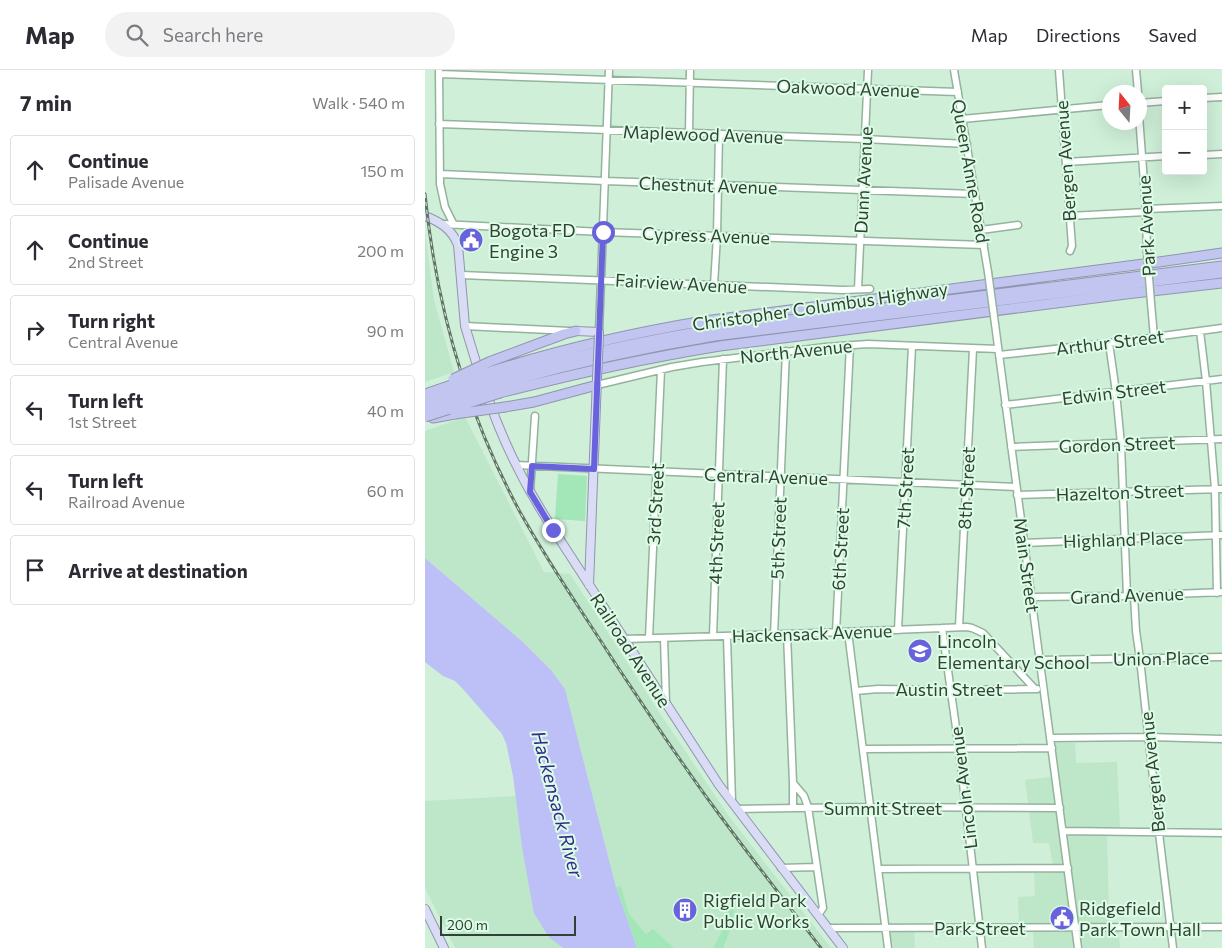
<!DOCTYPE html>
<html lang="en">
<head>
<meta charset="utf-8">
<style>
	body { margin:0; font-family:Commissioner,sans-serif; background:#f2f2f3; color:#2b2b33 }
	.controls { position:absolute; right:15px; top:15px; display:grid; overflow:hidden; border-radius:5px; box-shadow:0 5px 20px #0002 }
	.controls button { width:45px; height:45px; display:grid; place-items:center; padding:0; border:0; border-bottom:1px solid #e1e1e2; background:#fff; color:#2b2b33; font:25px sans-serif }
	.compass { position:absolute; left:677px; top:15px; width:45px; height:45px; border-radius:50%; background:#fff; box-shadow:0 5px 20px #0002; rotate:342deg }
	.scale { position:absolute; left:15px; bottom:12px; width:136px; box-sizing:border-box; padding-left:5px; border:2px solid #334036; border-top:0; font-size:14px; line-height:18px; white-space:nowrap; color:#334036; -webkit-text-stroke:4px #dcfde5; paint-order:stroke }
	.stop { position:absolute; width:15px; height:15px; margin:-11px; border:4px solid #6863dd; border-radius:50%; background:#fff }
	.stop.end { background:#6863dd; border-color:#fff; box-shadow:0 1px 5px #0008 }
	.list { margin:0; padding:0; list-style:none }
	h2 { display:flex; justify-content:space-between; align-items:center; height:65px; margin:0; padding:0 20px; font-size:21px }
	h2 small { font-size:16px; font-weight:400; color:#7c7c81 }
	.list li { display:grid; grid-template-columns:32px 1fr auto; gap:15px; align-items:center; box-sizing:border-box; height:70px; margin:0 10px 10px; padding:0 10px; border:1px solid #e1e1e2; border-radius:5px }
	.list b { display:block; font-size:19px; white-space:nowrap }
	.list p { margin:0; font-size:16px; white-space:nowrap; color:#7c7c81 }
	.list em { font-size:16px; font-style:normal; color:#7c7c81 }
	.icon { flex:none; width:28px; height:28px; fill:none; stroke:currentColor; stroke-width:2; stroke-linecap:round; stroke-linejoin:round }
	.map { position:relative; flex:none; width:797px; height:878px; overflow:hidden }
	header { display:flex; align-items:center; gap:30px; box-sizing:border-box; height:70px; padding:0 25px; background:#fff; border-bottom:1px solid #e1e1e2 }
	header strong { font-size:24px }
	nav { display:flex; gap:28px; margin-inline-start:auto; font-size:18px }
	.search { width:350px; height:45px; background:#f2f2f3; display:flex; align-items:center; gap:12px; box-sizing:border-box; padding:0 18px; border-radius:28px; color:#7c7c81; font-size:19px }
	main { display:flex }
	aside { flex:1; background:#fff }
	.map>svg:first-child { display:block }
</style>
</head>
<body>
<header>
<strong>Map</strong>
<div class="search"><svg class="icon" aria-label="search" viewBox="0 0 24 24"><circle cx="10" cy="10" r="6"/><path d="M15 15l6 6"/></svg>Search here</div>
<nav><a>Map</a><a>Directions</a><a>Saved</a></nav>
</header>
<main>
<aside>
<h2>7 min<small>Walk · 540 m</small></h2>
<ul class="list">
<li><svg class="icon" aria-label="ahead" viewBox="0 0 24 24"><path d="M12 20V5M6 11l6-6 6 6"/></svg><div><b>Continue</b><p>Palisade Avenue</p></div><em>150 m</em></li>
<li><svg class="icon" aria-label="ahead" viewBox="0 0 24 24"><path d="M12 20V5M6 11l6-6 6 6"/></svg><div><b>Continue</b><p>2nd Street</p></div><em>200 m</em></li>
<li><svg class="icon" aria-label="right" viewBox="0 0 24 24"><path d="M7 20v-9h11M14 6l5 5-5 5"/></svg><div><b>Turn right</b><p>Central Avenue</p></div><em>90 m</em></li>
<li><svg class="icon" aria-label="left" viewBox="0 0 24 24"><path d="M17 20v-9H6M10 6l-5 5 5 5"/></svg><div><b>Turn left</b><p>1st Street</p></div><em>40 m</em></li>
<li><svg class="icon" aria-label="left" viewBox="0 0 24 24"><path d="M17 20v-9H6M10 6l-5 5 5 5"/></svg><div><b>Turn left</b><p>Railroad Avenue</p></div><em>60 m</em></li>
<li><svg class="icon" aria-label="arrive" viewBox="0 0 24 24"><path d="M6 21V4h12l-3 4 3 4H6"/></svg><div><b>Arrive at destination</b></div></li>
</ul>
</aside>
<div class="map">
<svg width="797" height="878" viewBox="0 0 797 878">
	<rect width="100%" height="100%" fill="#cfefd8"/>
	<!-- built -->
	<path fill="#bee6c9" d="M0,162L9,230L29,302L0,312Z
		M40,347L119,502L145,504L232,639L303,745L406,878H298L307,856L302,840L300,855L288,878H222L221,864L204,844L196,816L191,817L140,619L126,600L99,573L0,488V361Z
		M630,673H650L651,693L692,692L695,757L682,759L684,854H693L695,878H609L608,862L594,861L593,827L610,826L609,803L629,802L624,773H608L600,710L634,706Z
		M91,726L101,786L108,838L137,878H30L0,818V731Z
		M489,860L490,878H468L465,863Z"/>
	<!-- green -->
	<path fill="#a3e6b7" d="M133,404L162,406L160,451L130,449Z
		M196,816L204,844L221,864L228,859L249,878H212L191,817Z
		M306,833C314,846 303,865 298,878H288L300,855L302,840Z"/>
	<!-- water -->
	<path fill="#bcc0f7" d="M0,488L99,573L126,600L140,619L191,817L212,878H138L125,868L120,861L109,843L107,833L97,777L88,706L81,673L77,664L71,657L37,618L30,611L18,606L0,592Z"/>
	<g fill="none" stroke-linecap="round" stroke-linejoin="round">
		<defs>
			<path id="minor" d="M529,0L563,202
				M634,0L647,176L645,181
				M711,0L713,22
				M14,1L15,114L20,137L29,155
				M14,4L533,22
				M778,28L797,27
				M714,33L741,31
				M714,46L721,139L722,182
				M537,49L684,35
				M14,54L439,69L542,74
				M264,63L265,0
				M778,85L797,84
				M641,92L741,86
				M15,104L180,111L550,124
				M721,139L797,136
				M644,146L721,142
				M17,154L177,162L559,175
				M556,160L593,155
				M36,205L418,220L445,219
				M289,215L292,166L294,64
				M433,219L443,0
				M726,233L729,267
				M570,254L653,878
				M40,256L145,261
				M775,261L781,311L790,419L792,523
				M174,262L184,0
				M684,273L691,322L696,374L702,526
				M574,285L684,273L797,258
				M172,315L247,297L277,292L401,277L443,274L573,279
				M580,335L797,309
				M586,377L797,369
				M91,395L591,417
				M105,422L110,346
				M592,425L797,419
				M599,473L797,465
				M709,526L711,561L715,589L734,763L748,878
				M606,527L702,526L797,522
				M534,557L548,279
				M517,558L534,679L557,878
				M473,560L487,276
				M423,562L463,878
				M411,563L425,275
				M362,564L368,713L379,726L383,737L398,838L393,845
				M349,565L361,281
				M288,566L298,289
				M302,566L307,732
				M224,568L236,300
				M239,568L241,633
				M199,569L392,563L542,557L547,558L558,563L610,619
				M615,590L797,587
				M431,621L453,619L525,620L612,619
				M625,668L724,667L797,669
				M438,679L627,678
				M368,713V738
				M312,739L445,737L635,738
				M638,761L797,763
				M356,798L391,797
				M453,799L643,798
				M403,858L797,857"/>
			<path id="major" d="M0,146C15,152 27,159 33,175L40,256L54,302
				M151,261L174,262V265
				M61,322C77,371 100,416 128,459L294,715L418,878
				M164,515L172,309
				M0,839L19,878"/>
			<path id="highway" d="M64,292L139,264L151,261
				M67,301C137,279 207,263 279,251L734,192L797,183
				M70,309C142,287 216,271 290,259L797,196
				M72,315C144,294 217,278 290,266L797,203
				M75,323C148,304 221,288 295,276L701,224L797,213
				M80,337L109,332L172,315
				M8,348L30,344"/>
		</defs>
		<!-- minor casing -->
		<use href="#minor" stroke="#94b39c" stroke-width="9"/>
		<!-- major casing -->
		<use href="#major" stroke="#8f96ae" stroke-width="10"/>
		<!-- highway casing -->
		<use href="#highway" stroke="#8f96ae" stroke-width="11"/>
		<!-- minor -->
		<use href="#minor" stroke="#fff" stroke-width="6"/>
		<!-- major -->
		<use href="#major" stroke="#dadcf5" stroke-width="8"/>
		<!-- highway -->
		<use href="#highway" stroke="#c1c5ef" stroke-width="9"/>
		<defs>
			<path id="rail" d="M0,124C11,235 42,344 95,442C124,494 158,543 190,593C222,641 254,690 288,736C323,784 360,831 396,878"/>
		</defs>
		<!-- rail casing -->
		<use href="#rail" stroke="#617466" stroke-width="3"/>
		<!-- rail -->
		<use href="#rail" stroke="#dcfde5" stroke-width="1" stroke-dasharray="4" stroke-linecap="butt"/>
		<defs>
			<path id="minor-bridge" d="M722,182L726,233
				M563,202L570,254"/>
			<path id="major-bridge" d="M172,309L174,265"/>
			<path id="highway-bridge" d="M28,309L64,292
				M0,324L67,301
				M0,332L70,309
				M0,339L72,315
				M30,344L80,337
				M0,347L75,323"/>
		</defs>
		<!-- minor-bridge casing -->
		<use href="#minor-bridge" stroke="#94b39c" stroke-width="9" stroke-linecap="butt"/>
		<!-- major-bridge casing -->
		<use href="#major-bridge" stroke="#8f96ae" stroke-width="10" stroke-linecap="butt"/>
		<!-- highway-bridge casing -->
		<use href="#highway-bridge" stroke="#8f96ae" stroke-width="11" stroke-linecap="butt"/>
		<!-- minor-bridge -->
		<use href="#minor-bridge" stroke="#fff" stroke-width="6"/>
		<!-- major-bridge -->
		<use href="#major-bridge" stroke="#dadcf5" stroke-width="8"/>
		<!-- highway-bridge -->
		<use href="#highway-bridge" stroke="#c1c5ef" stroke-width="9"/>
	</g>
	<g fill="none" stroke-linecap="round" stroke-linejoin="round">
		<!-- route -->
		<path stroke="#6863dd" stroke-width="6" d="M128,460L105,422L107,396L169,399L178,162"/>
	</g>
	<!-- icons -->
	<defs>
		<symbol id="civic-disc" viewBox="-11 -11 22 22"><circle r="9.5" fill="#6863dd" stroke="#dcfde5"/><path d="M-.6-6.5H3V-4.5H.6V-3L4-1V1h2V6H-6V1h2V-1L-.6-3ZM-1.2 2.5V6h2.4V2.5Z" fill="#fff"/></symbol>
		<symbol id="school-disc" viewBox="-11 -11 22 22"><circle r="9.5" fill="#6863dd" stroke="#dcfde5"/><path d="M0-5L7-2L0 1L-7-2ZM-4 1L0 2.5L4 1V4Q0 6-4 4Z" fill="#fff"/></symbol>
		<symbol id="building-disc" viewBox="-11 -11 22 22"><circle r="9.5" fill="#6863dd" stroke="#dcfde5"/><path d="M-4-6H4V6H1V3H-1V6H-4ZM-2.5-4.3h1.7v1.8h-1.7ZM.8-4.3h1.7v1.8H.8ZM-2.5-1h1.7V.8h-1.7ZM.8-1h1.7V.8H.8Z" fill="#fff"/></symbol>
	</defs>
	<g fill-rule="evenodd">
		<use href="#civic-disc" x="32" y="156" width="28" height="28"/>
		<use href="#school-disc" x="481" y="567" width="28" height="28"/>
		<use href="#building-disc" x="246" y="826" width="28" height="28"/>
		<use href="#civic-disc" x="623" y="834" width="28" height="28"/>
	</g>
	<g text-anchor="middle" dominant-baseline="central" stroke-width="4" stroke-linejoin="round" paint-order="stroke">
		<!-- street labels -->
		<g font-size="18" fill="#334036" stroke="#dcfde5">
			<text transform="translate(423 18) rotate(2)">Oakwood Avenue</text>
			<text transform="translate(278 64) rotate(2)">Maplewood Avenue</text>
			<text transform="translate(640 91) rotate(-94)">Bergen Avenue</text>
			<text transform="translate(546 101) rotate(80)">Queen Anne Road</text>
			<text transform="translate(438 110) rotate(-87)">Dunn Avenue</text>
			<text transform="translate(283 115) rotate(2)">Chestnut Avenue</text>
			<text transform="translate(721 156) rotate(-93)">Park Avenue</text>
			<text transform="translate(281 165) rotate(2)">Cypress Avenue</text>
			<text transform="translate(256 213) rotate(3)">Fairview Avenue</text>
			<text transform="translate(395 236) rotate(-8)">Christopher Columbus Highway</text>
			<text transform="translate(685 272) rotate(-7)">Arthur Street</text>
			<text transform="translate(371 281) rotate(-6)">North Avenue</text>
			<text transform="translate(689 322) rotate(-7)">Edwin Street</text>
			<text transform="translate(692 374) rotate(-2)">Gordon Street</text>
			<text transform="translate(341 406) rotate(2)">Central Avenue</text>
			<text transform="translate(480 418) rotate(-87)">7th Street</text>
			<text transform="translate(541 418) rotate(-87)">8th Street</text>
			<text transform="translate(695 422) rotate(-2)">Hazelton Street</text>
			<text transform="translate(230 434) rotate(-87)">3rd Street</text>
			<text transform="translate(353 468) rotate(-88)">5th Street</text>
			<text transform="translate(698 469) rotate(-2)">Highland Place</text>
			<text transform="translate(291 473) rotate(-88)">4th Street</text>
			<text transform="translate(415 479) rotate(-87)">6th Street</text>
			<text transform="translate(602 495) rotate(82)">Main Street</text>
			<text transform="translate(702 525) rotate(-2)">Grand Avenue</text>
			<text transform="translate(387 563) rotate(-2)">Hackensack Avenue</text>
			<text transform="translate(206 580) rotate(57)">Railroad Avenue</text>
			<text transform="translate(736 588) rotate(-1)">Union Place</text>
			<text x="524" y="619">Austin Street</text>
			<text transform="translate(727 702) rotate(-96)">Bergen Avenue</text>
			<text transform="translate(538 718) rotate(-97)">Lincoln Avenue</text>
			<text x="458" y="738">Summit Street</text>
			<text x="555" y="858">Park Street</text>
		</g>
		<!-- poi labels -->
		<g font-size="18" fill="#334036" stroke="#dcfde5" text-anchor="start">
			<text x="64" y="160">Bogota FD<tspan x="64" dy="21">Engine 3</tspan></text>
			<text x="512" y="571">Lincoln<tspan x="512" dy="21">Elementary School</tspan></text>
			<text x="278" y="830">Rigfield Park<tspan x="278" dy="21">Public Works</tspan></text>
			<text x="654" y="838">Ridgefield<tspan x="654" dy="21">Park Town Hall</tspan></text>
		</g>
		<!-- water labels -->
		<g font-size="19" font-style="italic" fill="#36298e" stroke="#dcfde5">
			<text transform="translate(133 734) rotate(75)">Hackensack River</text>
		</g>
	</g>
</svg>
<div class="controls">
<button>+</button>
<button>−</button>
</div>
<svg class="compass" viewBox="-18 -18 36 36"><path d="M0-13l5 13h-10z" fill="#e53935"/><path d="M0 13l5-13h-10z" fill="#7c7c81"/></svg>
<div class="scale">200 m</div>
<div class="stop" style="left:178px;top:162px"></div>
<div class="stop end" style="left:128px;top:460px"></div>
</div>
</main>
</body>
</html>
